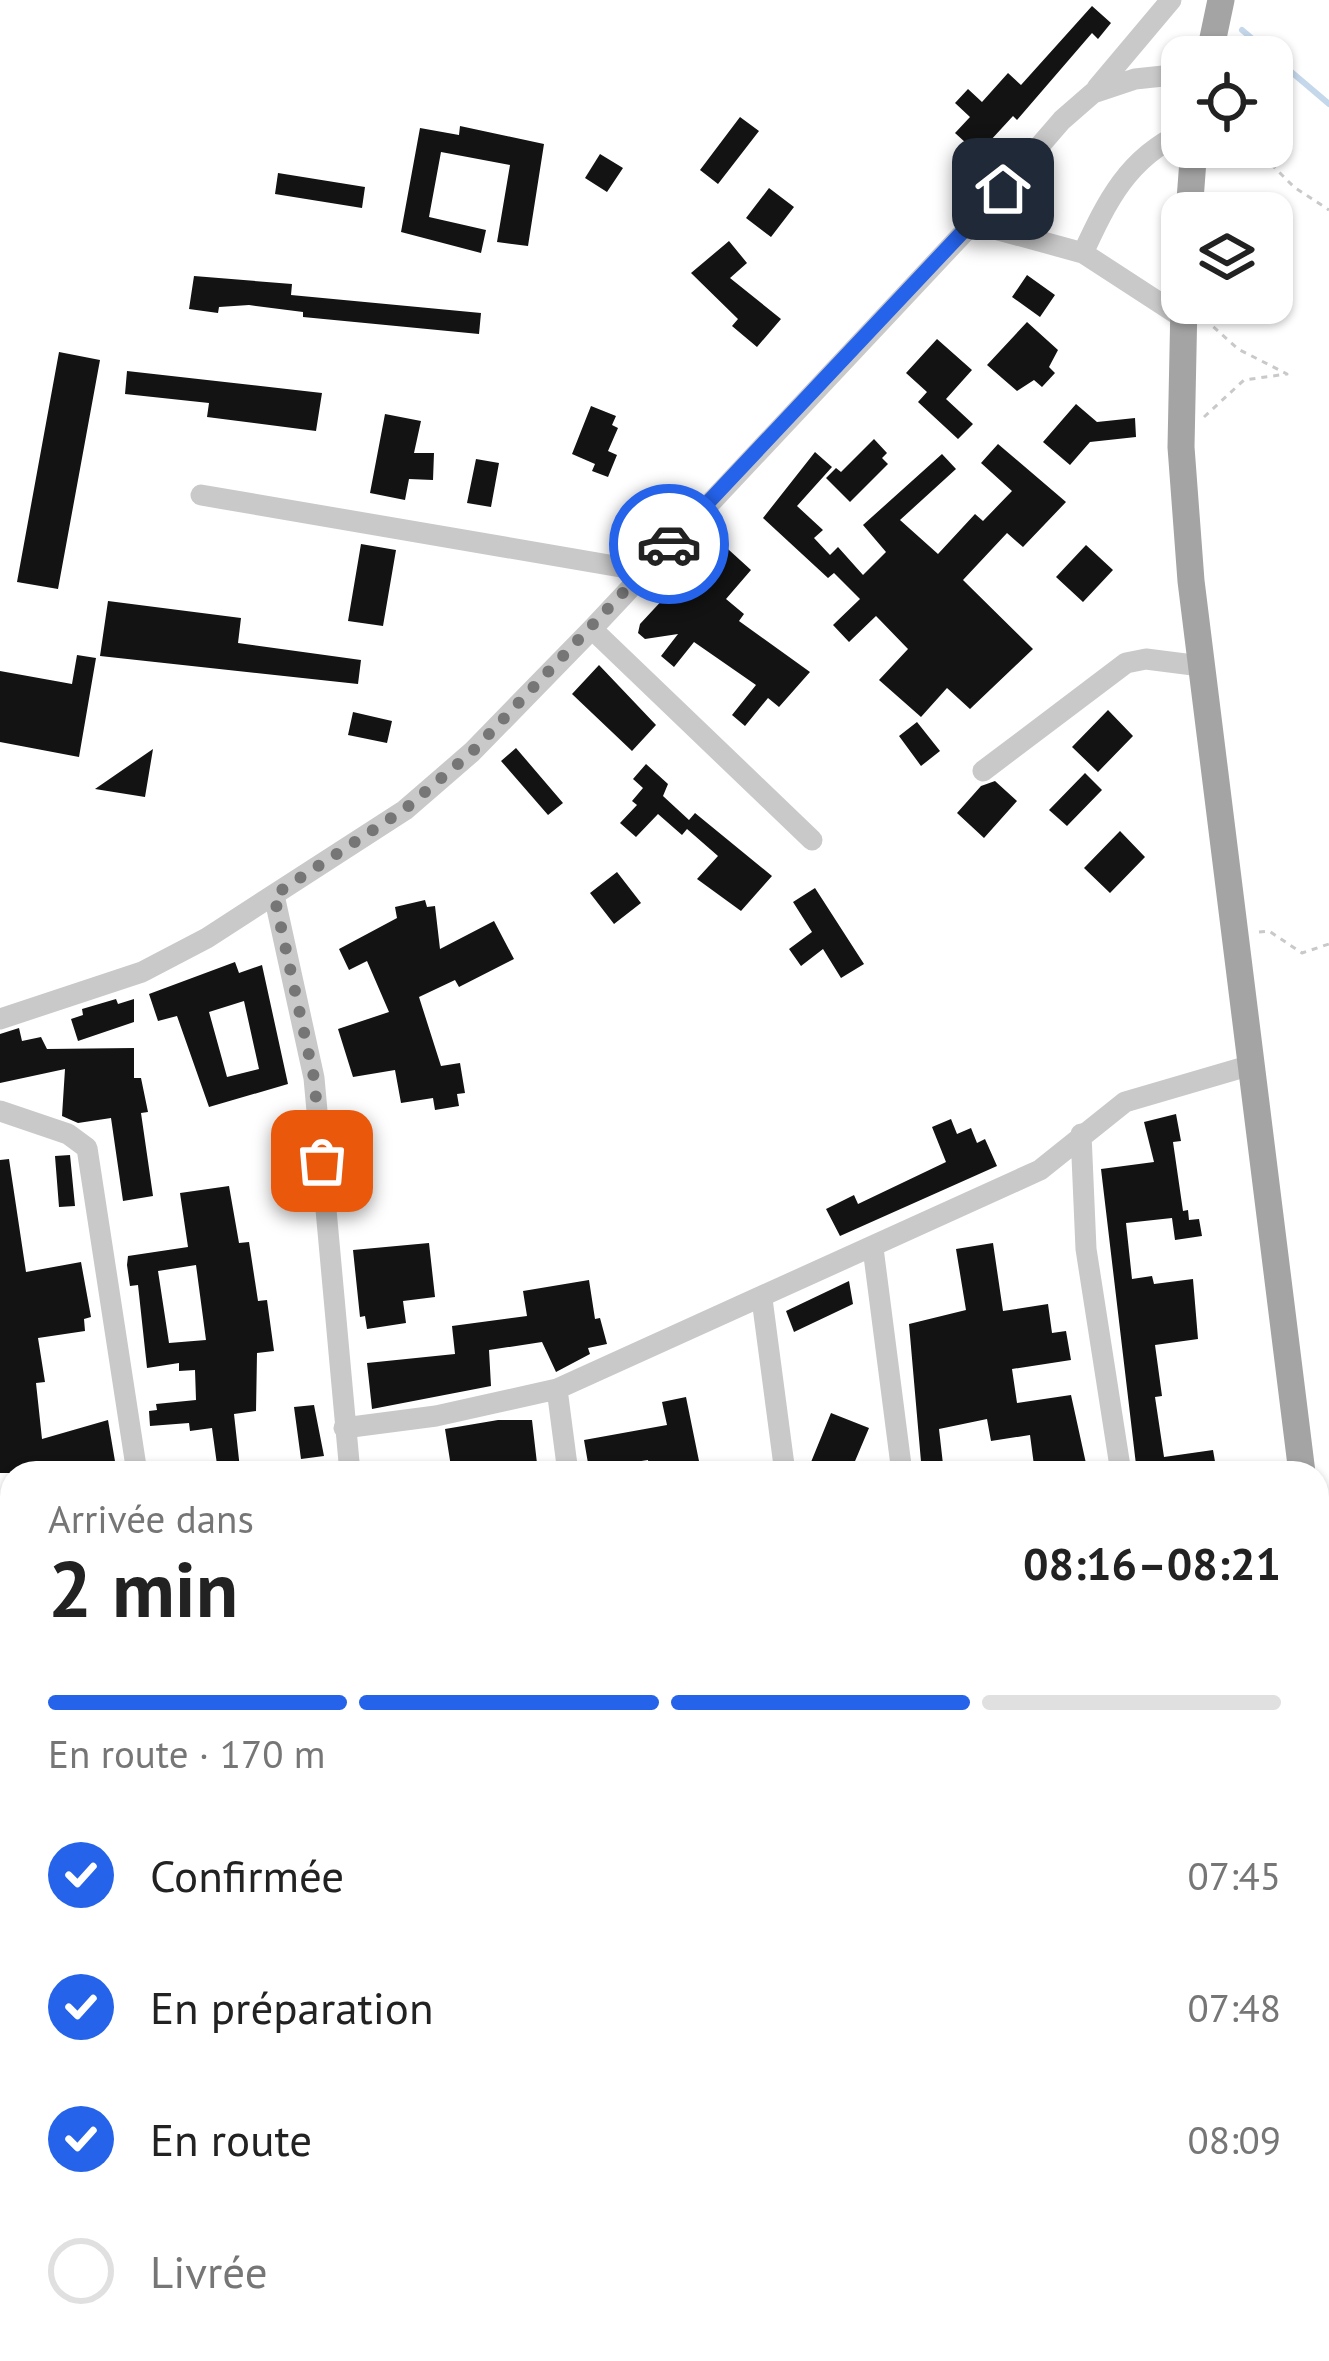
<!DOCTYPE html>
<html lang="fr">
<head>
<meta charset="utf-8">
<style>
  :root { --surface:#fff; --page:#f6f6f6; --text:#222; --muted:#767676; --line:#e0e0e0; --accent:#2563eb }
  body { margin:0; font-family:"PT Sans",sans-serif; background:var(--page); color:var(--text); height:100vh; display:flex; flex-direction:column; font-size:45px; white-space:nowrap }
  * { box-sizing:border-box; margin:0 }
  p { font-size:39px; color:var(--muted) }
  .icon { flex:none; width:66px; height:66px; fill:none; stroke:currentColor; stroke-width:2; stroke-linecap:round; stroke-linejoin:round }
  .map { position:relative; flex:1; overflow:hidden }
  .panel { position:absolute; left:0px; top:1461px; width:1329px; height:900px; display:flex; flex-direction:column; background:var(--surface); border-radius:36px 36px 0 0; box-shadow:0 3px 9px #0004 }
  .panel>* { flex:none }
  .fabs { position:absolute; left:1161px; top:36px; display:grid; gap:24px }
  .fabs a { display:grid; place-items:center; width:132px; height:132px; border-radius:24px; background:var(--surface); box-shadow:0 3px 9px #0004; font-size:60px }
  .pin { position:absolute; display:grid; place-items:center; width:102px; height:102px; color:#fff; margin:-51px; border-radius:24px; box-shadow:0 6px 18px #0006 }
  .courier { position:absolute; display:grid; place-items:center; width:120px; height:120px; margin:-60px; border:9px solid #2563eb; border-radius:50%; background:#fff; color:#222; box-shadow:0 3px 15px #0007 }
  .head em { font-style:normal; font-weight:800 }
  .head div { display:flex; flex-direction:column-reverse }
  .head { display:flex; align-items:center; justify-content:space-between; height:204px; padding:0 48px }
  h1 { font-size:78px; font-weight:800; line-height:90px }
  .bar { display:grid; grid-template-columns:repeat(4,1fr); gap:18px 12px; align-content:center; height:144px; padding:0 48px }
  .bar i { height:15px; border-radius:9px; background:var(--line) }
  .bar .active { background:var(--accent) }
  .bar p { grid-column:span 4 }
  ol { padding:0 48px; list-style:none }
  li { display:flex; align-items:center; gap:36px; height:132px }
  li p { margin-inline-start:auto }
  li .icon { padding:12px; border-radius:50%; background:var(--accent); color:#fff; stroke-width:4 }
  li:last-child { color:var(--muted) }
  li i { width:66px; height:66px; border:6px solid var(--line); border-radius:50% }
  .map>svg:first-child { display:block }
  .grass { fill:url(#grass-tufts) }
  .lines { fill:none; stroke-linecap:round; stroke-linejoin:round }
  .stream { stroke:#c5d8eb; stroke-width:6 }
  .building { fill:#131313; fill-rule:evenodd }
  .path { stroke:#c9c9c9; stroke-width:3; stroke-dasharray:6 6; stroke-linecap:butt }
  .minor { stroke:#c9c9c9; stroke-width:21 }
  .major { stroke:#a4a4a4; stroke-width:27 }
  .done { stroke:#767676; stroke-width:12; stroke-dasharray:0 21.6 }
  .route { stroke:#2563eb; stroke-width:15 }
</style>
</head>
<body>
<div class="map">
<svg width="1329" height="2361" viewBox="0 0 1329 2361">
  <defs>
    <pattern id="grass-tufts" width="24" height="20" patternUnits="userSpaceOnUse" patternTransform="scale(3)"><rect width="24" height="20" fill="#e1ebd9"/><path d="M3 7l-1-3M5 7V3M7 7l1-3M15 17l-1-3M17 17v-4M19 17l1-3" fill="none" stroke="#c1caba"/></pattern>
  </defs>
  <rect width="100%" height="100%" fill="#fff"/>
  <!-- grass -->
  <path class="grass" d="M0,1920L12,1937V2349H20L15,2361H0Z"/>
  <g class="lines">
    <!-- stream -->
    <path class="stream" d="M1242,30L1329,104"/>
  </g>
  <!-- building -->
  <path class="building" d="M1092,6L1111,23L1098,39L1092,33L1017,120L1013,116L978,154L955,133L970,117L955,103L968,89L982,102L1008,73L1021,85Z
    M740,117L759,131L718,184L700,170Z
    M460,126L544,144L528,246L497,242L510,165L441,152L429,217L486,230L481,253L401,232L420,128L459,135Z
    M600,154L623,168L607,192L585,178Z
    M278,173L365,187L362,208L275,194Z
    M769,188L794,207L771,237L746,218Z
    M729,241L747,263L730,278L781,319L757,347L732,326L738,319L691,273Z
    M1027,275L1055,295L1040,317L1012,297Z
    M194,276L292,284L291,295L481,313L479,334L303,317V312L249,305L219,307L218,313L189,309Z
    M1027,322L1058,350L1049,367L1055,373L1042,387L1034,380L1017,391L987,365Z
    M937,339L972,370L946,399L973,424L958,439L918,402L927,392L906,373Z
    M59,352L100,360L58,589L17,582Z
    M127,371L322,393L316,431L207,417L209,403L125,394Z
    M1076,404L1097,422L1135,418L1136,437L1090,442L1070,465L1043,442Z
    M591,406L616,416L612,425L618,428L608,451L617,455L608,477L592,471L595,464L572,454Z
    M385,414L421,421L414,453H434L433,480L409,479L405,500L370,493Z
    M874,439L887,453L882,458L888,464L850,502L826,478L836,468L841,472Z
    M998,444L1066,502L1023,547L1007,533L963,580L1033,649L970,709L947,688L921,717L879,680L908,649L876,616L849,642L833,625L860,599L834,573L828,578L763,518L815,452L832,467L797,506L823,530L814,538L830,555L838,547L863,575L886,552L863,525L942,454L956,469L900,520L938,554L975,514L983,521L1012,491L981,463Z
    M476,459L499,463L491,507L467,503Z
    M718,540L751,570L726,599L744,614L739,621L810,672L779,707L768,698L745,726L732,715L756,685L694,642L674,667L661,656L678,634L645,639L638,633L640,624Z
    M361,544L396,550L383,626L348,621Z
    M1086,545L1113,570L1083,602L1056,577Z
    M108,601L241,618L238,643L361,660L358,684L100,656Z
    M77,655L96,658L79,757L0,742V671L72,684Z
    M599,665L656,725L632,751L572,694Z
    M1108,710L1133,736L1098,772L1072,747Z
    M353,712L392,721L387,743L348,735Z
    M917,722L940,751L921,766L899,736Z
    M516,748L563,803L548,815L501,761Z
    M153,749L145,797L95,789Z
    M646,764L668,784L663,796L689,820L695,813L772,876L741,911L697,879L718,856L687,829L682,835L658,814L636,837L620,823L637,805L632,801L643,788L633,779Z
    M1085,773L1102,790L1067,826L1049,810Z
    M995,781L1017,801L984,838L957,813L981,786Z
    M1120,831L1145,857L1110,893L1084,868Z
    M617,872L641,903L614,924L590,893Z
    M815,888L864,964L841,978L823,949L801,966L789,949L812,932L793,902Z
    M425,900L427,907L435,906L440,949L494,921L514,959L459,987L455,980L419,997L441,1066L460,1063L465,1093L457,1094L459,1106L435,1110L433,1098L401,1103L395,1070L353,1077L338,1029L389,1012L367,961L349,970L339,949L397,918L395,907Z
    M235,962L239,973L262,965L288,1084L209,1107L177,1016L158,1021L149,994ZM244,1001L259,1069L227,1077L209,1012Z
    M116,999L118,1004L134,999V1022L78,1041L71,1019L83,1015L82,1009Z
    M19,1028L22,1041L41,1037L47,1049L134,1048V1078H141L148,1112L141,1113L153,1196L123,1201L111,1118L78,1123L62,1116L65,1069L0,1083V1034Z
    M1176,1114L1181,1141L1173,1142L1183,1211L1188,1210L1189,1220L1199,1219L1202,1236L1175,1240L1172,1218L1126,1223L1132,1279L1152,1276L1154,1284L1193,1279L1198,1339L1155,1345L1162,1396L1155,1397L1164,1457L1213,1450L1217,1473H1137L1101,1169L1154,1162L1144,1122Z
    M951,1119L957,1134L971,1128L977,1143L985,1139L997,1166L840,1236L826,1209L854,1195L858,1204L946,1162L932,1127Z
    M70,1155L75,1206L59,1207L55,1156Z
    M9,1159L26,1272L81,1262L91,1317L84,1319L85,1331L38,1338L45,1382L36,1383L42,1439L108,1420L117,1473H87L86,1465L48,1473H0V1160Z
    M229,1186L239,1243L249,1242L258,1301L267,1300L274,1351L257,1353L256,1411L234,1414L240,1469L218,1472L212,1428L190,1431L189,1423L150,1426L149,1411L157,1410L156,1404L196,1400L195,1370L179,1371V1363L147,1368L138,1285L130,1286L127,1265L128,1256L188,1247L180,1193ZM196,1265L206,1340L169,1343L158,1271Z
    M429,1243L435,1297L403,1301L406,1323L367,1329L365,1316L360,1317L353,1250Z
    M993,1243L1003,1311L1048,1304L1052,1333L1066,1331L1071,1360L1012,1369L1017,1403L1071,1395L1087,1468L1035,1473L1030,1435L991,1441L987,1419L939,1429L944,1473H922L909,1324L966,1310L956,1249Z
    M589,1280L595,1319L600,1318L607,1344L588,1348L590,1354L556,1372L542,1342L489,1350L491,1386L372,1409L367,1363L455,1354L452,1326L527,1316L523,1291Z
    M849,1281L853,1304L794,1332L786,1311Z
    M686,1397L700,1466L650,1473L648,1460L589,1469L584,1440L667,1425L662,1402Z
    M314,1405L324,1456L301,1459L294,1407Z
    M831,1413L869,1428L850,1473L809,1467Z
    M498,1420H532L538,1472L452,1473L445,1429Z"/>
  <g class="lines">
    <!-- path -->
    <path class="path" d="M1254,147L1294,187L1329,210
      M1204,417L1244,380L1287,374L1238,349L1208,322
      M1259,932L1269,931L1302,953L1329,944
      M0,2051L12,2050"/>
    <!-- minor -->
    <path class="minor" d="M1097,88L1171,0
      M973,223L1083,253L1183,318
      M1083,253C1107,201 1128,158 1182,133
      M201,495L644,571
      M592,629L812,840
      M983,771L1126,663L1146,659L1201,666
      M274,895L314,1078L350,1473
      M0,1019L142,972L207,938L405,810L472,752L592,629L973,223L1062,120L1093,93L1135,79L1182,74
      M0,1111L68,1134L87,1148L137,1473
      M1081,1134L1086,1249L1121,1473
      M873,1248L902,1473
      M762,1299L785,1473
      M557,1389L568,1473
      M344,1428L436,1416L557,1389L1040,1170L1125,1102L1248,1066
      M0,1648L12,1646
      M1317,1690L1329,1688
      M0,1717L12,1734
      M576,2349L583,2361
      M799,2349L800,2361
      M1024,2349L1026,2361
      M1236,2349L1238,2361"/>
    <!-- major -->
    <path class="major" d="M1209,57L1221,0
      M1189,213L1194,147
      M1184,303L1181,447L1191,581L1302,1473
      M1317,1575L1329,1660"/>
  </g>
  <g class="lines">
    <!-- done -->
    <path class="done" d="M322,1161L314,1078L274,895L405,809L472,752L669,544"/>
    <!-- route -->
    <path class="route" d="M669,544L1003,189"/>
  </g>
</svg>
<div class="fabs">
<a><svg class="icon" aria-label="locate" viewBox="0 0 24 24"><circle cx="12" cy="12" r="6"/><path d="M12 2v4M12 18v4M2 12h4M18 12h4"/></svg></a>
<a><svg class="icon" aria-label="layers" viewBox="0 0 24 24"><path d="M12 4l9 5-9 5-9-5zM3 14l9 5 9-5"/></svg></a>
</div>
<div class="pin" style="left:322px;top:1161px;background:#ea580c"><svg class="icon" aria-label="bag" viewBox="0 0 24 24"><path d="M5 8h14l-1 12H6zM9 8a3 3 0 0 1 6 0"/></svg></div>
<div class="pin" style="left:1003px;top:189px;background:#1f2937"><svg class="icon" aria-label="home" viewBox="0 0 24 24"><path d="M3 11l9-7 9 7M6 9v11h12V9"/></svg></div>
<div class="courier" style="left:669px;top:544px"><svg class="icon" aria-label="car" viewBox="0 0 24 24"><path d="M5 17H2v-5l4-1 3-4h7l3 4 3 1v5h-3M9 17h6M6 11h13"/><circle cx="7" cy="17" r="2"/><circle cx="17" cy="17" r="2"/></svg></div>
<section class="panel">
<div class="head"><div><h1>2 min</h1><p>Arrivée dans</p></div><em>08:16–08:21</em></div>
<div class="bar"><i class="active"></i><i class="active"></i><i class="active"></i><i></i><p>En route · 170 m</p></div>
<ol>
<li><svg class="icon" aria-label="check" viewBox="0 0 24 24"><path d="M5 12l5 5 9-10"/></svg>Confirmée<p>07:45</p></li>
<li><svg class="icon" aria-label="check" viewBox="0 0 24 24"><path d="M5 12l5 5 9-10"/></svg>En préparation<p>07:48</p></li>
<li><svg class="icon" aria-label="check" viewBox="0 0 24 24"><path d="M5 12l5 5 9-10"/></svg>En route<p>08:09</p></li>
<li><i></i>Livrée</li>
</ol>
</section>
</div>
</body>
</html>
